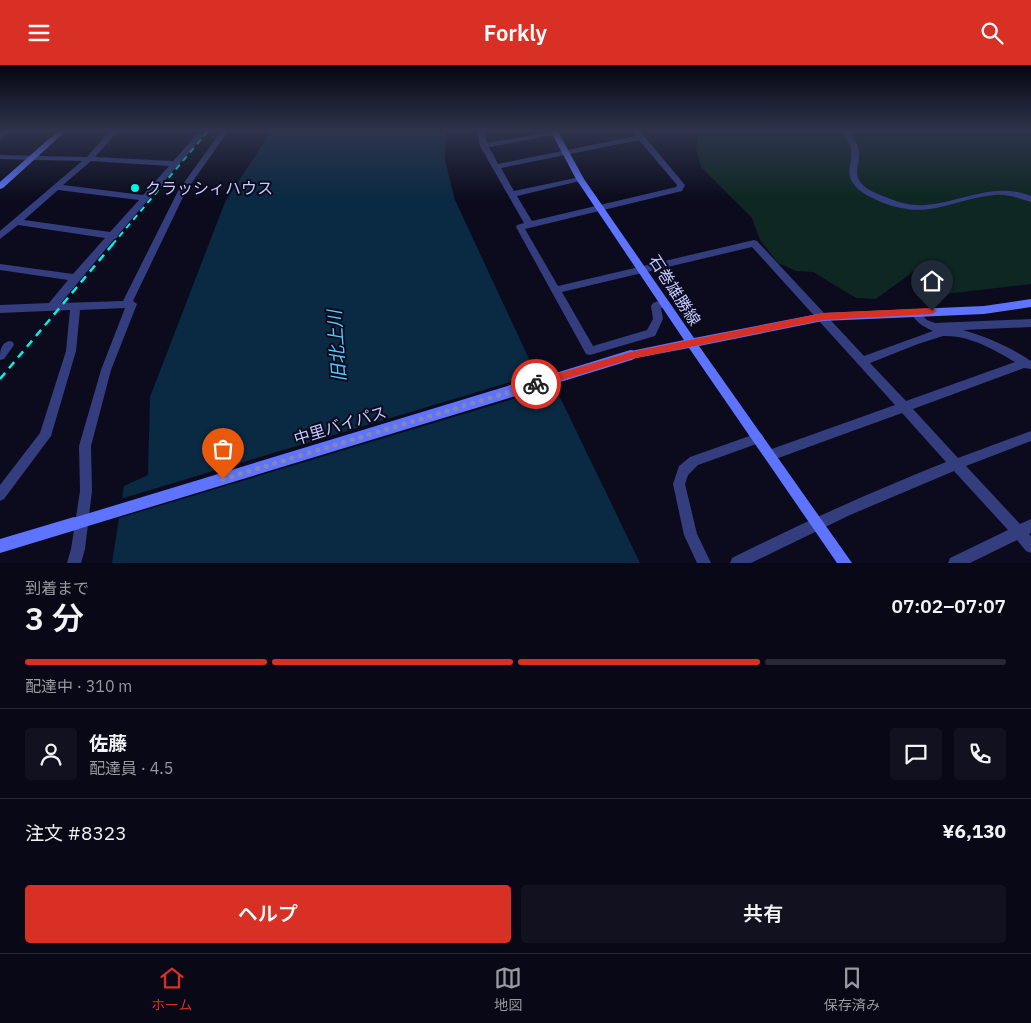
<!DOCTYPE html>
<html lang="ja">
<head>
<meta charset="utf-8">
<style>
  :root { --surface:#080816; --page:#11111f; --text:#f1f3f6; --muted:#989aa1; --line:#292935; --accent:#d93025 }
  body { margin:0; font-family:"IBM Plex Sans","Noto Sans JP",sans-serif; background:var(--page); color:var(--text); height:100vh; display:flex; flex-direction:column; font-size:19px; white-space:nowrap }
  * { box-sizing:border-box; margin:0 }
  p { font-size:16px; color:var(--muted) }
  .icon { flex:none; width:28px; height:28px; fill:none; stroke:currentColor; stroke-width:2; stroke-linecap:round; stroke-linejoin:round }
  .map { position:relative; height:498px; overflow:hidden }
  .panel { display:flex; flex-direction:column; background:var(--surface); flex:1 }
  .panel>* { flex:none }
  .pin { position:absolute; display:grid; place-items:center; width:42px; height:42px; color:#fff; margin:-51px -21px; border-radius:50% 50% 50% 0; rotate:-45deg; box-shadow:0 0 5px #0007 }
  .pin .icon { rotate:45deg }
  .courier { position:absolute; display:grid; place-items:center; width:50px; height:50px; margin:-25px; border:4px solid #d93025; border-radius:50%; background:#fff; color:#222; box-shadow:0 1px 6px #0007 }
  .overview em { font-style:normal; font-weight:600 }
  .overview div { display:flex; flex-direction:column-reverse }
  .overview { display:flex; align-items:center; justify-content:space-between; height:85px; padding:0 25px }
  h1 { font-size:32px; font-weight:600; line-height:38px }
  .bar { display:grid; grid-template-columns:repeat(4,1fr); gap:8px 5px; align-content:center; height:60px; padding:0 25px }
  .bar i { height:6px; border-radius:4px; background:var(--line) }
  .bar .current { background:var(--accent) }
  .bar p { grid-column:span 4 }
  .line { display:flex; align-items:center; gap:12px; padding:0 25px; border-top:1px solid var(--line) }
  .line div { flex:1 }
  .round { display:grid; place-items:center; flex:none; width:52px; height:52px; border-radius:5px; background:var(--page) }
  .cta { display:flex; gap:10px; margin-top:auto; padding:10px 25px }
  .cta a { flex:1; height:58px; border-radius:5px; background:var(--accent); color:#fff; font-size:20px; font-weight:600; line-height:58px; text-align:center }
  .cta a+a { background:var(--page); color:var(--text) }
  header { display:flex; justify-content:space-between; align-items:center; height:65px; padding:0 25px; background:var(--accent); color:#fff; font-size:22px; font-weight:600 }
  .tabs { display:flex; justify-content:space-around; align-items:center; height:70px; border-top:1px solid var(--line); background:var(--surface); font-size:14px; color:var(--muted) }
  .tabs a { display:grid; justify-items:center; gap:2px }
  .tabs .current { color:var(--accent) }
  .map>svg:first-child { display:block }
  .green { fill:#0e2722 }
  .water { fill:#0a2942 }
  .pier { fill:#0b0b1d }
  .lines { fill:none; stroke-linecap:round; stroke-linejoin:round }
  .street { fill:#343d7e; fill-rule:evenodd }
  .secondary { fill:#5e73ff; fill-rule:evenodd }
  .rail-far1 { stroke:#00f2e5; stroke-width:2; stroke-dasharray:6 5; stroke-linecap:butt }
  .rail { stroke:#00f2e5; stroke-width:2.5; stroke-dasharray:8 6; stroke-linecap:butt }
  .secondary-bridge-far1 { stroke:#5e73ff; stroke-width:10 }
  .secondary-bridge { stroke:#5e73ff; stroke-width:12 }
  .route { fill:#d93025 }
  .done { stroke:#8586b0; stroke-width:5; stroke-dasharray:0 9 }
  .poi-dot { fill:#00f2e5; stroke:#0b0b1d; stroke-width:2 }
  .labels { text-anchor:middle; stroke-width:4; stroke-linejoin:round; paint-order:stroke }
  .poi-label { font-size:16px; fill:#c7c9ff; stroke:#0b0b1d; text-anchor:start }
  .street-label { font-size:16px; fill:#c7c9ff; stroke:#0b0b1d }
  .water-label { font-size:18px; font-style:italic; fill:#55cbff; stroke:#0b0b1d }
</style>
</head>
<body>
<header><svg class="icon" aria-label="menu" viewBox="0 0 24 24"><path d="M4 6h16M4 12h16M4 18h16"/></svg>Forkly<svg class="icon" aria-label="search" viewBox="0 0 24 24"><circle cx="10" cy="10" r="6"/><path d="M15 15l6 6"/></svg></header>
<div class="map">
<svg width="1031" height="498" viewBox="0 0 1031 498">
  <rect width="100%" height="100%" fill="#0b0b1d"/>
  <!-- green -->
  <path class="green" d="M698,65H1031V219L928,231L914,206L876,234L856,233L813,207L796,206L778,198L760,175L752,153L701,102L696,85Z"/>
  <!-- water -->
  <path class="water" d="M272,65H446L445,96L455,135L530,296L556,324L640,498H112L124,421L148,410L150,332L225,137Z"/>
  <!-- pier -->
  <path class="pier" d="M544,307L556,321L116,454L120,434Z"/>
  <g class="lines">
    <!-- street -->
    <path class="street" d="M5,65H13L0,74V68Z
      M111,65H119L95,92L173,96L201,65H209L180,98V101H177L118,170L117,173L114,174L61,238L123,236L178,126L222,65H229L186,126L133,236L137,239L111,305L91,381L92,426L85,484L81,498H67L71,484L80,426L79,381L101,305L125,243L80,245L76,286L51,371L4,434L0,436V420L40,368L66,286L70,245L0,248V240L49,238L68,215L0,205V199L73,209L105,173L18,160L0,174V166L82,96L0,94V90L87,92ZM91,96L169,101L143,130L63,120ZM58,125L139,135L110,167L24,155Z
      M477,65H484L487,78L555,66L559,68L555,70L489,82L498,99L636,71L631,65H639L685,120L682,126L525,164L558,221L754,175L757,176L864,291L933,266C922,261 916,257 910,247L911,244C921,242 921,250 927,255C930,256 932,257 935,258L1031,254V262L963,265C987,272 1010,282 1031,296V304L1024,303L913,344L958,393L1031,366V376L966,401L1020,459L1031,454V468L1029,469L1031,471V488L1026,486L1017,475L970,498H948L950,493L1008,465L954,406L850,450L751,498H730L732,493C802,458 873,426 946,397L902,348L770,396L766,394L764,390L766,386L895,340L752,182L562,227L593,281L647,265L653,254L651,241L653,238L665,234L670,238L668,241L661,243L663,254L655,271L590,290L586,289L516,162L517,160L524,158L480,81ZM639,75L677,120L676,122L532,156L517,131L580,116L584,114L580,112L514,126L501,103ZM943,271C969,270 993,284 1015,297L906,336L870,298L918,279Z
      M841,65H848C853,72 859,79 859,88C860,99 853,108 861,118C868,126 878,129 888,133C900,138 912,141 925,140C963,137 992,116 1031,131V137C1018,133 1008,129 994,130C948,135 930,156 881,137C871,132 859,128 853,118C845,107 853,97 851,85C850,77 844,71 841,65Z
      M9,276L13,277L14,280L4,294L0,295C0,287 0,279 9,276Z
      M758,368L762,369L764,373L762,377L698,400L688,410L685,419L697,469L711,498H697L684,470L673,419L679,401L690,392Z"/>
    <!-- secondary -->
    <path class="secondary" d="M59,65H67L3,123L0,124V117Z
      M550,65H557L584,114L694,273L823,248L984,241L1031,234V242L984,249L823,256L699,281L852,498H837L689,283L631,294L627,293L626,290L627,287L631,286L684,275L576,114Z
      M74,452L79,454L81,459L79,464L0,488V474Z"/>
    <!-- rail-far1 -->
    <path class="rail-far1" d="M112,180L209,65"/>
    <!-- rail -->
    <path class="rail" d="M0,314L113,179"/>
    <!-- secondary-bridge-far1 -->
    <path class="secondary-bridge-far1" d="M524,323L631,290"/>
    <!-- secondary-bridge -->
    <path class="secondary-bridge" d="M74,459L528,321"/>
  </g>
  <!-- sky -->
  <linearGradient id="sky" x2="0" y2="1"><stop stop-color="#060610"/><stop offset="0.49" stop-color="#2e344c"/><stop offset="1" stop-color="#2e344c" stop-opacity="0"/></linearGradient>
  <rect width="1031" height="134" fill="url(#sky)"/>
  <!-- route -->
  <path class="route" d="M932,243L937,246L932,249L823,255L631,294L536,323L532,319L536,315L631,287L823,248Z"/>
  <g class="lines">
    <!-- done -->
    <path class="done" d="M223,414L536,319"/>
  </g>
  <!-- markers -->
  <circle class="poi-dot" cx="135" cy="123" r="5"/>
  <g class="labels">
    <!-- poi labels -->
    <g class="poi-label">
      <text x="145" y="129">クラッシィハウス</text>
    </g>
    <!-- street labels -->
    <g class="street-label">
      <text transform="translate(675 225) rotate(57)" y="6">石巻雄勝線</text>
      <text transform="translate(340 360) rotate(-17)" y="6">中里バイパス</text>
    </g>
    <!-- water labels -->
    <g class="water-label">
      <text transform="translate(337 281) rotate(-94)" y="6">旧北上川</text>
    </g>
  </g>
</svg>
<div class="pin" style="left:223px;top:414px;background:#ea580c"><svg class="icon" aria-label="bag" viewBox="0 0 24 24"><path d="M5 8h14l-1 12H6zM9 8a3 3 0 0 1 6 0"/></svg></div>
<div class="pin" style="left:932px;top:246px;background:#1f2937"><svg class="icon" aria-label="home" viewBox="0 0 24 24"><path d="M3 11l9-7 9 7M6 9v11h12V9"/></svg></div>
<div class="courier" style="left:536px;top:319px"><svg class="icon" aria-label="bike" viewBox="0 0 24 24"><circle cx="6" cy="16" r="4"/><circle cx="18" cy="16" r="4"/><path d="M6 16l4-8h5l3 8M10 8l3 8H6M13 5h3"/></svg></div>
</div>
<section class="panel">
<div class="overview"><div><h1>3 分</h1><p>到着まで</p></div><em>07:02–07:07</em></div>
<div class="bar"><i class="current"></i><i class="current"></i><i class="current"></i><i></i><p>配達中 · 310 m</p></div>
<div class="line" style="height:90px"><a class="round"><svg class="icon" aria-label="person" viewBox="0 0 24 24"><circle cx="12" cy="8" r="4"/><path d="M4 21q1-7 8-7t8 7"/></svg></a><div><b>佐藤</b><p>配達員 · 4.5</p></div><a class="round"><svg class="icon" aria-label="chat" viewBox="0 0 24 24"><path d="M4 5h16v11H9l-5 4z"/></svg></a><a class="round"><svg class="icon" aria-label="phone" viewBox="0 0 24 24"><path d="M5 4h4l2 5-3 2q2 4 5 5l2-3 5 2v4C11 20 4 13 5 4z"/></svg></a></div>
<div class="line" style="height:65px"><div>注文 #8323</div><b>¥6,130</b></div>
<div class="cta"><a>ヘルプ</a><a>共有</a></div>
</section>
<nav class="tabs">
<a class="current"><svg class="icon" aria-label="home" viewBox="0 0 24 24"><path d="M3 11l9-7 9 7M6 9v11h12V9"/></svg>ホーム</a>
<a><svg class="icon" aria-label="map" viewBox="0 0 24 24"><path d="M3 6l6-2 6 2 6-2v14l-6 2-6-2-6 2zM9 4v14M15 6v14"/></svg>地図</a>
<a><svg class="icon" aria-label="saved" viewBox="0 0 24 24"><path d="M7 4h10v16l-5-4-5 4z"/></svg>保存済み</a>
</nav>
</body>
</html>
